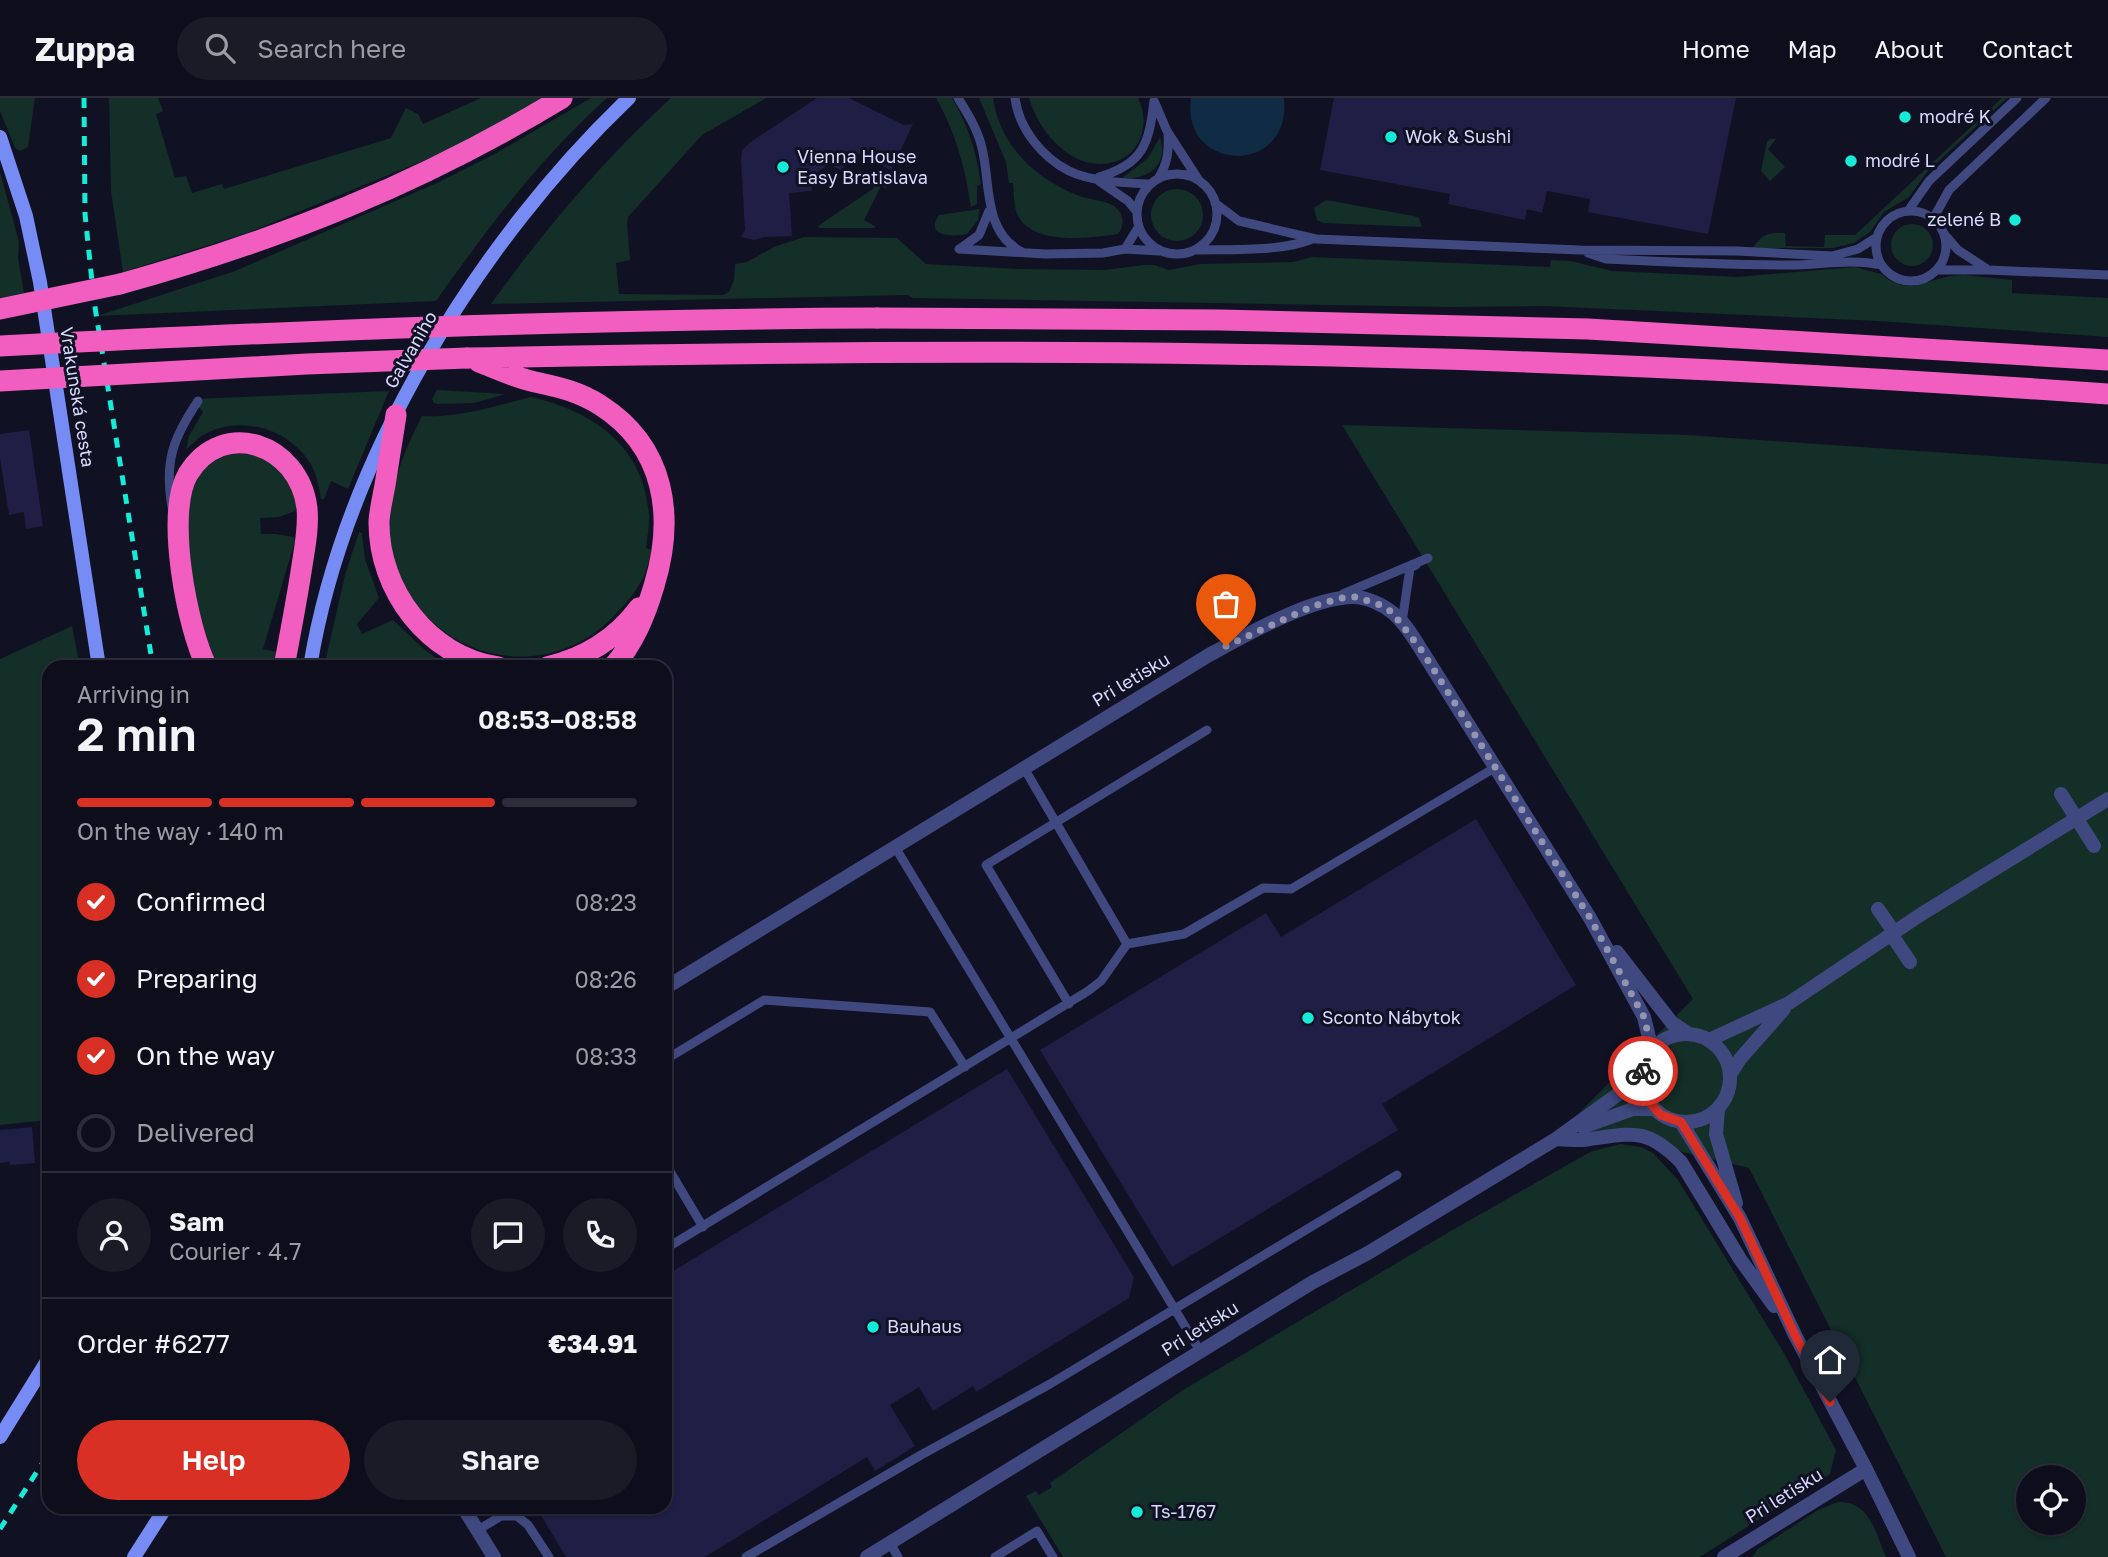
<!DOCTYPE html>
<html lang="en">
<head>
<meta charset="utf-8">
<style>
  :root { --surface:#0d0d1b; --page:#1b1b28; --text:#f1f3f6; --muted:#9a9ca3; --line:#2d2d3a; --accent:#d93025 }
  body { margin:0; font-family:"Golos Text",sans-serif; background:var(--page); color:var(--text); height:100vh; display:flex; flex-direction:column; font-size:26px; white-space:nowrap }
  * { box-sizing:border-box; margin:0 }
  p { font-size:23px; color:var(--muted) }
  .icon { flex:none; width:38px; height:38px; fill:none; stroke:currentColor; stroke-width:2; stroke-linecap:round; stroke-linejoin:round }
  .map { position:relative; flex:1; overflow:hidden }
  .details { position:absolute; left:42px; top:562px; width:630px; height:854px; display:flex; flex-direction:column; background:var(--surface); border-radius:21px; box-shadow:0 2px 5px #0004,0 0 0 2px var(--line) }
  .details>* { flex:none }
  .tools { position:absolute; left:2016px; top:1367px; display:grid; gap:14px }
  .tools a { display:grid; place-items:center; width:70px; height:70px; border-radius:50%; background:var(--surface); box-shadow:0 2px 5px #0004,0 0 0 2px var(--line); font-size:35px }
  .pin { position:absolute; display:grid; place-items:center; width:60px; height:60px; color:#fff; margin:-72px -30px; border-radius:50% 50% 50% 0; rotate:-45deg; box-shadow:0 0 7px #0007 }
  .pin .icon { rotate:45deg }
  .courier { position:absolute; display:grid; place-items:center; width:70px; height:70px; margin:-35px; border:5px solid #d93025; border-radius:50%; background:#fff; color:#222; box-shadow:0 2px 9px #0007 }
  .summary em { font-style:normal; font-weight:600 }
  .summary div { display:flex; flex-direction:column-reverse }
  .summary { display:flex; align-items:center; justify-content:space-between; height:119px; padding:0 35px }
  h1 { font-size:46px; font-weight:600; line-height:52px }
  .bar { display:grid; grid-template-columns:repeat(4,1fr); gap:10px 7px; align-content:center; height:84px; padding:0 35px }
  .bar i { height:9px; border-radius:5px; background:var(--line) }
  .bar .current { background:var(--accent) }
  .bar p { grid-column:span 4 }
  .line { display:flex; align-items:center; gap:18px; padding:0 35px; border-top:2px solid var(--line) }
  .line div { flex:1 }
  .round { display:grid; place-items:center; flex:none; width:74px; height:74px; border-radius:37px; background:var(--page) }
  ol { padding:0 35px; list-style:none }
  li { display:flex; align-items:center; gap:21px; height:77px }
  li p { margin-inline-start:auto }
  li .icon { padding:7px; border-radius:50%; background:var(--accent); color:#fff; stroke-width:4 }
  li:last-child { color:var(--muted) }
  li i { width:38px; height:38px; border:4px solid var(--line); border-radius:50% }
  .button { display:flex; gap:14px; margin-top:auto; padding:14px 35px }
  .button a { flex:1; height:80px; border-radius:42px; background:var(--accent); color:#fff; font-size:28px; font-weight:600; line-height:80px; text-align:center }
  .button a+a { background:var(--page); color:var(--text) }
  header { display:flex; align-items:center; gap:42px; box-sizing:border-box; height:98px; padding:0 35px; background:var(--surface); border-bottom:2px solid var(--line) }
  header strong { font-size:33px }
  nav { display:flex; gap:38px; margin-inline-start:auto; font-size:24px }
  .search { width:490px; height:63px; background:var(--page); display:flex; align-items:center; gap:18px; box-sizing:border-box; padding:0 24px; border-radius:38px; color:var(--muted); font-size:26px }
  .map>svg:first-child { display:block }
  .green { fill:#142e28; fill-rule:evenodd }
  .water { fill:#102c44 }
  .building { fill:#1f1e44 }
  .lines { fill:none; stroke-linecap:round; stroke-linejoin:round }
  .lane { stroke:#40497f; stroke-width:9 }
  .street { stroke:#40497f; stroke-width:14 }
  .secondary { stroke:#768bf4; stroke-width:14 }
  .highway { stroke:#f25dc0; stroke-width:21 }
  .rail { stroke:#14ebd9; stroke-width:5; stroke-dasharray:10 9; stroke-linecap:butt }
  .highway-bridge { stroke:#f25dc0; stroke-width:21 }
  .done { stroke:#9294b0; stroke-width:7; stroke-dasharray:0 12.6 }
  .route { stroke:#d93025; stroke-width:9 }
  .poi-dot { fill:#14ebd9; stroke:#111124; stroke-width:2.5 }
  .labels { text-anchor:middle; stroke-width:6; stroke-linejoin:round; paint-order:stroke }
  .poi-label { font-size:18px; fill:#d7dafc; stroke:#111124; text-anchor:start }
  .street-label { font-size:18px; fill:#d7dafc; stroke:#111124 }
</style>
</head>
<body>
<header>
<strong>Zuppa</strong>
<div class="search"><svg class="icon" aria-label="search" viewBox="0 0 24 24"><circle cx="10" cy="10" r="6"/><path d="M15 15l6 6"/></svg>Search here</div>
<nav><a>Home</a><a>Map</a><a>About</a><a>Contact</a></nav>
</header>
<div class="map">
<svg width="2108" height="1459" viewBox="0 0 2108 1459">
  <rect width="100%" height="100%" fill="#111124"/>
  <!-- green -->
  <path class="green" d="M0,0H35L28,49L20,53L15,50L0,13Z
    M109,0H158L163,13L156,16L175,80L186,78L192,95L222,86L224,91L391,40L406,10L418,16L423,26L481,0H544L471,43L247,135L123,174L111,93Z
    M591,0H607C540,60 488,130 436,203L97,218L235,173L437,85L493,57Z
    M671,0H766L702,37L628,119L627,126L630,162L616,165L619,196L723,197L729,194L734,182L735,166L747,164L774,149L804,139L897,140L926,166L1020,171L1104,172L1144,167H1154L1169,172L1200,166L1293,164L1312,159L1550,169L1551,162L1571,163L1612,173L1737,179L1855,169L1881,176L1889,182L1902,187L1914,188L1949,178L1965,177L2012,182V195L2108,200V239L1878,223L1544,208L1452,209L913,200L908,197L491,206C545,131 603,62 671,0Z
    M936,0H952C969,30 976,52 981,86L977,88V106L971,109C965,70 956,35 936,0Z
    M979,0H993C1000,47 1034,80 1077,97C1089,102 1104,102 1114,108C1124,115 1125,127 1118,136C1089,140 1035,148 1018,118C1013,108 1014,95 1013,85H1009L1006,64Z
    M1029,0H1138C1153,29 1137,66 1101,66C1067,67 1037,30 1029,0Z
    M2002,0H2007L1927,74L1909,99L1884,114L1870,134L1854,145L1833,150H1753C1762,136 1769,134 1785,135L1786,148L1824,149L1825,137H1855Z
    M1160,39C1169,67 1148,83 1122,80L1148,60Z
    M1770,41H1776L1768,51L1785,69L1770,83L1761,73L1767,44Z
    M0,74L19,144L18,160L24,195L0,200Z
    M870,82H876L887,88L886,90L881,88L864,122L875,128V130H819L818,128L874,90Z
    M1151 117a26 26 0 1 1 52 0a26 26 0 1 1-52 0Z
    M1326,102L1414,118L1419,120L1422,129L1323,125L1317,122L1314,110Z
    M980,111L978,122L967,136C953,139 924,139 939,117Z
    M1891 147a21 21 0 1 1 42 0a21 21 0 1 1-42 0Z
    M437,292L506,296L474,305L438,306L434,305L432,301Z
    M389,293L348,391L331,383L324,401H321C319,389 317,376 310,365C288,330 239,316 203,337C197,341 191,347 186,352L189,338L203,314L192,301Z
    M531,299C593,313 644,348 649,417C650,428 647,439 646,450L652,452C649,460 648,470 644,478C637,493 624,508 612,520C552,580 457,568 410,498C400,482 389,464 388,445C385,399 402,357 422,318C459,320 495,308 531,299Z
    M1342,327L1687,337L2108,366V1459H1946L1749,1070L1637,1043L1557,1037L1693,901ZM2028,1379H2074V1424H2028Z
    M236,354L267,360L289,384L297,409L295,413L279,419L260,420L261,436H276L293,439L295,443L263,551L277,554L274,569H218C199,527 178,435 193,390C200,370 217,359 236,354Z
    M359,434L362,435L365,461L379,500L357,526L362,536L393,522L426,553L449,569H324L345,477Z
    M72,528L80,569H49V1022L0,1027V561Z
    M1620,1046L1641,1049L1653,1055L1678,1082L1785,1257L1836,1352L1830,1376L1700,1459H1063L1026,1398L1036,1393L1039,1397L1052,1389L1050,1385L1183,1292L1449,1134L1590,1054Z
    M1838,1404C1870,1403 1875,1434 1886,1459H1752L1758,1451L1818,1412Z"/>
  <!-- water -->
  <path class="water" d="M1191,0H1284C1292,79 1180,75 1191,0Z"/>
  <!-- building -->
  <path class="building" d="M817,0H849L904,27L913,26L891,72L852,53L842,73L829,66L811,79L812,93L789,95L792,138L764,139L754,142L741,139L745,132L741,62L742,53L749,45Z
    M1334,0H1736L1708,136L1588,114L1590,101L1547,93L1542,115L1527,111L1525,122L1448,106L1450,96L1320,72Z
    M29,332L43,428L26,431L24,414L9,417L0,360V336Z
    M1476,721L1576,887L1382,1006L1398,1032L1172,1169L1040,952L1266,815L1281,839Z
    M1007,971L1134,1179L1129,1200L976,1294L973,1288L933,1313L919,1289L890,1307L915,1348L875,1373L867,1359L705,1459H566L536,1409H665V1178Z
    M32,1029L35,1065L10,1067V1064L0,1065V1032Z"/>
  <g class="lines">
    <!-- lane -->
    <path class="lane" d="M958,0C968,16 978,32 982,50C991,87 983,134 1022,154
      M1015,0C1019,31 1042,59 1069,73C1092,84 1125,85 1150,86
      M1155,5L1167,33L1198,81
      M1137 116a40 40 0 1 1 80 0a40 40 0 1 1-80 0Z
      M1099,79C1144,66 1149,45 1154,3
      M1158,81C1168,65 1169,53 1168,34
      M1099,83L1128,103L1137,114
      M1215,105L1239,123L1316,141L1580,152L1737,153L1832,158L1858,151L1877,139
      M1876 148a35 35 0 1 1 70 0a35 35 0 1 1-70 0Z
      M1908,113L1929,83L2017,0
      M1933,121L1949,92L2046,0
      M1944,136L1958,152L1987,171
      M961,150L979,137L989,113
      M959,151L1045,156L1103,155L1125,151L1159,153
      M1125,151L1139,128
      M1196,152C1229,151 1282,154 1312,141
      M1588,155L1606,161C1667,164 1728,167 1790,167C1820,167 1852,160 1881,167
      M1937,172H1988L2108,177
      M172,409C164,364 173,340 198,303
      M1343,496L1428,460
      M1402,524L1410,470L1416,467
      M1024,670L1127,846
      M895,749L1200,1253
      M1069,906L986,767L1207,632
      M665,962L764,902L930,914L965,969
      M665,1065L703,1129
      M665,1151L1088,893L1101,883L1127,846L1184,836L1263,790L1291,791L1496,669
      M478,1432L501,1418H517L528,1427L549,1459
      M890,1445L898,1459
      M746,1459L921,1357L1050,1286L1397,1077
      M995,1459L1037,1433L1053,1459"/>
    <!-- street -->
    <path class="street" d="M2061,696L2094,748
      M1878,811L1894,834
      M1891,836L1910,864
      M1617,854L1672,925L1689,936
      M665,890L1209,557C1246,537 1312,499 1353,499C1366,499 1382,506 1393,515C1405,525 1414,540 1422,553L1590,820L1644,919L1652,952
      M1642 980a44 44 0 1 1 88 0a44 44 0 1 1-88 0Z
      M1709,942L1789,905L1920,817L2108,701
      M1731,975L1740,961L1784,911
      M1718,1012L1716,1036L1736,1105
      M1681,1024L1740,1120L1795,1237L1866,1371L1909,1459
      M1583,1029L1633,1011H1654
      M1557,1041C1567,1042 1579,1043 1590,1041C1635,1035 1647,1030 1681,1064L1740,1161L1774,1208
      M463,1409L494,1459
      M867,1459L1313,1184L1368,1155L1556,1041L1628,989L1643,970
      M1724,1459L1866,1371"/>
    <!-- secondary -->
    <path class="secondary" d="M0,39L26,118L40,184L99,569
      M310,569C344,361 478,144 629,0
      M0,1339L49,1260
      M134,1459L166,1409"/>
    <!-- highway -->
    <path class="highway" d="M120,186C279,142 420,86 562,0
      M877,220L1221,222L1588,231L2108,262
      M467,260C718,255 968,252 1218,256C1515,260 1812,275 2108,296
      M479,264C497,271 516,280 535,284C559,289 580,294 600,307C666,349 675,419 654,488C645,518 634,545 613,569
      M396,317C393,338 389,360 386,381C384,395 380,409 379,423C378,492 429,559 498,569
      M207,569C187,530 165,415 188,376C223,319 299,346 307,410C309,432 304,453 301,474C296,506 290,537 284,569
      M547,569C585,560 616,541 639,510"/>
    <!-- rail -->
    <path class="rail" d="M84,0L85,116L94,203L153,569
      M0,1431L49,1355"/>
    <!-- highway-bridge -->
    <path class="highway-bridge" d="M0,211L120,186
      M0,248C292,233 584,221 877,220
      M0,283L307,266L467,260"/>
  </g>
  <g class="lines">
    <!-- done -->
    <path class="done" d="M1226,548L1313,508L1342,500L1356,499L1380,507L1392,514L1422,553L1590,820L1644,919L1652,953L1643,973"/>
    <!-- route -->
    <path class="route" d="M1643,973V987L1649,1004L1661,1017L1681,1024L1740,1120L1795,1237L1830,1304"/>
  </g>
  <!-- markers -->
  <g class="poi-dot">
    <circle cx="1905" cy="19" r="7"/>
    <circle cx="1391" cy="39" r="7"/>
    <circle cx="1851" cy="63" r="7"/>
    <circle cx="783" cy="69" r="7"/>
    <circle cx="2015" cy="122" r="7"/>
    <circle cx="1308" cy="920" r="7"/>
    <circle cx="873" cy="1229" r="7"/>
    <circle cx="1137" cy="1414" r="7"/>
  </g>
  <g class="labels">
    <!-- poi labels -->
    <g class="poi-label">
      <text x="1919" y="25">modré K</text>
      <text x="1405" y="45">Wok &amp; Sushi</text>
      <text x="797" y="65">Vienna House<tspan x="797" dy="21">Easy Bratislava</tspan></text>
      <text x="1865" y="69">modré L</text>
      <text x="2001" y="128" text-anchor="end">zelené B</text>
      <text x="1322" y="926">Sconto Nábytok</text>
      <text x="887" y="1235">Bauhaus</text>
      <text x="1151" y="1420">Ts-1767</text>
    </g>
    <!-- street labels -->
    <g class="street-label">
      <text transform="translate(411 252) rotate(-60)" y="6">Galvaniho</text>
      <text transform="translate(77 299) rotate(81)" y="6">Vrakunská cesta</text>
      <text transform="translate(1131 582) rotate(-31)" y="6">Pri letisku</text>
      <text transform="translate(1200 1231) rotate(-32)" y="6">Pri letisku</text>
      <text transform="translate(1784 1398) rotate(-32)" y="6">Pri letisku</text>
    </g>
  </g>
</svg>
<div class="tools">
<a><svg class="icon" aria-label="locate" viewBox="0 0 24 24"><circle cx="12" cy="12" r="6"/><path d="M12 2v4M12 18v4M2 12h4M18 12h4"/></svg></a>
</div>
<div class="pin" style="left:1226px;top:548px;background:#ea580c"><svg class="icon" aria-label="bag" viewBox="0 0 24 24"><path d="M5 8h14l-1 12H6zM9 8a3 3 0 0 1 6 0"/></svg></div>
<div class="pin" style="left:1830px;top:1304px;background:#1f2937"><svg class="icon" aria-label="home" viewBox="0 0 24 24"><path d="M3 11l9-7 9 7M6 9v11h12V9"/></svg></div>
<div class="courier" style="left:1643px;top:973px"><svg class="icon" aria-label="bike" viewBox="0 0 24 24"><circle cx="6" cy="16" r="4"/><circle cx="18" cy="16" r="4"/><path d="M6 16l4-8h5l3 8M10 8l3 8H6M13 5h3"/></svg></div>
<section class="details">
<div class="summary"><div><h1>2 min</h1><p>Arriving in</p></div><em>08:53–08:58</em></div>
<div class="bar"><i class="current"></i><i class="current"></i><i class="current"></i><i></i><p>On the way · 140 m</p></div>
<ol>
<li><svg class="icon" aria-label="check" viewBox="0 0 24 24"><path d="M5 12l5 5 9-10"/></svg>Confirmed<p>08:23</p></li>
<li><svg class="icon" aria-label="check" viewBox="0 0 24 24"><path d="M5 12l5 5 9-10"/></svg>Preparing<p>08:26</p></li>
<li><svg class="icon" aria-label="check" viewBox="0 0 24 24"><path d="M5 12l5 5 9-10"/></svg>On the way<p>08:33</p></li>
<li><i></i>Delivered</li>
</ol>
<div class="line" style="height:126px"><a class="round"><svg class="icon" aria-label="person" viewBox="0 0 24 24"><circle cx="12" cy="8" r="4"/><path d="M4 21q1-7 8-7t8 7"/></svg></a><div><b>Sam</b><p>Courier · 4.7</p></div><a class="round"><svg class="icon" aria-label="chat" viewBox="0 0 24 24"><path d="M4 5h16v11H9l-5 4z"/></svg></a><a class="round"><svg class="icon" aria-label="phone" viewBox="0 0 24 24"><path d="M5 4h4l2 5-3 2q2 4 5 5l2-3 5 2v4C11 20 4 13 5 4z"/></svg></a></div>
<div class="line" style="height:91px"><div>Order #6277</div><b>€34.91</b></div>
<div class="button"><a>Help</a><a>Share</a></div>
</section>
</div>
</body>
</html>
